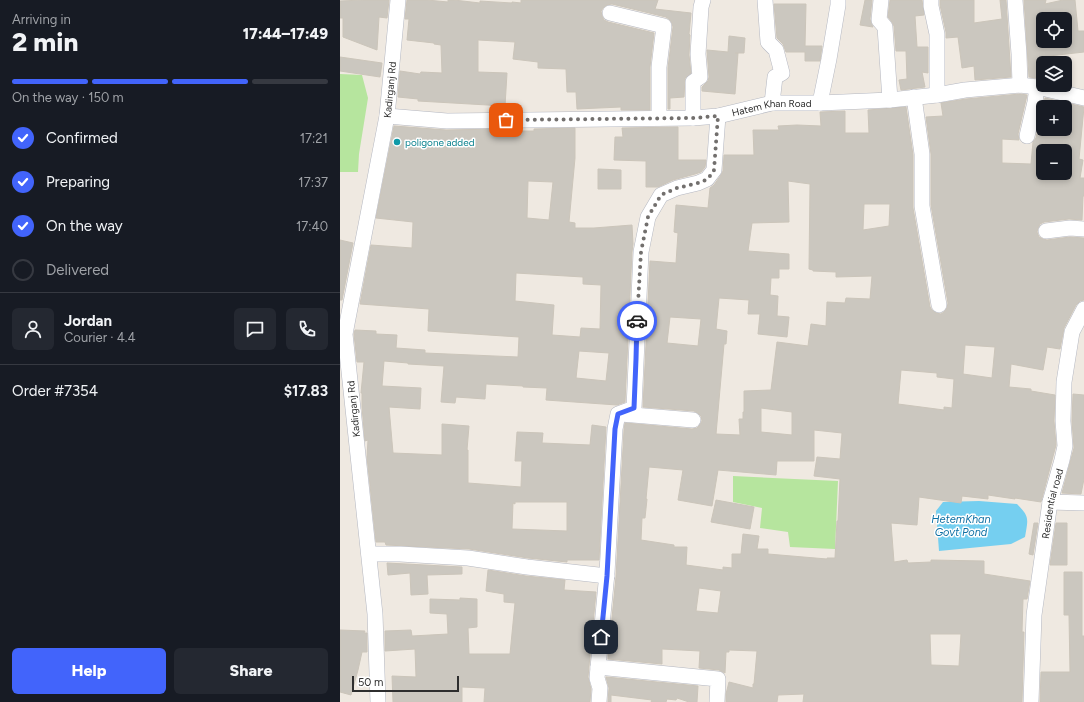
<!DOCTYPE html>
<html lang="en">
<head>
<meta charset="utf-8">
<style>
  :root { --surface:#171b24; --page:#242831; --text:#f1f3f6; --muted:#9ea1a6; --line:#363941; --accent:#4264fb }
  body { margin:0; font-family:Figtree,sans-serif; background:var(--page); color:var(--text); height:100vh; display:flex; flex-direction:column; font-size:15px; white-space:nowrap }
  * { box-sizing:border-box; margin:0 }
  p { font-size:13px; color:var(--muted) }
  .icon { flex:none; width:22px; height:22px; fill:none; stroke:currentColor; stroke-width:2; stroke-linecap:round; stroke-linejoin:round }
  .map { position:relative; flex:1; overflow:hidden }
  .drawer { display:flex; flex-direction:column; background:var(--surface); width:340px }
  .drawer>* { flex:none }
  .tools { position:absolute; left:696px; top:12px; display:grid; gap:8px }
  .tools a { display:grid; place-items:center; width:36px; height:36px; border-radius:6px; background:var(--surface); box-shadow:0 2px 6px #0003; font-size:20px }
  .scale { position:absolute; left:12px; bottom:10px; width:107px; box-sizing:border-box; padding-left:4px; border:2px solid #2e2e2e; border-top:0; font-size:11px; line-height:14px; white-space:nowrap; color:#2e2e2e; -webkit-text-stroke:3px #fff; paint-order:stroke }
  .pin { position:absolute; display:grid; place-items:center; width:34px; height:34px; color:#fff; margin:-17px; border-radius:8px; box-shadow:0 2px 6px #0006 }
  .courier { position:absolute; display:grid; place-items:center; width:40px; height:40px; margin:-20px; border:3px solid #4264fb; border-radius:50%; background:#fff; color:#222; box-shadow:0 1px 5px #0007 }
  .head em { font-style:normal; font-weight:800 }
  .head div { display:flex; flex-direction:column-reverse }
  .head { display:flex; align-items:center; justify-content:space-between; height:68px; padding:0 12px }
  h1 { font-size:26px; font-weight:800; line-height:30px }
  .bar { display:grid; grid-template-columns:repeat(4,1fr); gap:6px 4px; align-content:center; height:48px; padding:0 12px }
  .bar i { height:5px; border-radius:3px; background:var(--line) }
  .bar .active { background:var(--accent) }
  .bar p { grid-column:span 4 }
  .line { display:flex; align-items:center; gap:10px; padding:0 12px; border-top:1px solid var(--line) }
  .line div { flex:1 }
  .round { display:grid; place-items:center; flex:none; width:42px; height:42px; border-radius:6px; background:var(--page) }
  ol { padding:0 12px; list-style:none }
  li { display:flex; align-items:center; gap:12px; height:44px }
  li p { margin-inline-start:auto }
  li .icon { padding:4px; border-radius:50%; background:var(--accent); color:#fff; stroke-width:4 }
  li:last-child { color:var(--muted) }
  li i { width:22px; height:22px; border:2px solid var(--line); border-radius:50% }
  .button { display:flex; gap:8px; margin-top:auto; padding:8px 12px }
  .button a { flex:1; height:46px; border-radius:6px; background:var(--accent); color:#fff; font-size:16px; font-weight:800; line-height:46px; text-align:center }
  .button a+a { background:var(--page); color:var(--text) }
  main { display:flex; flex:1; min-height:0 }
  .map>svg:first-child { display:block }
  .green { fill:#b6e59e }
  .water { fill:#75cff0 }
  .building { fill:#cbc7bf; stroke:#cbc5ba; fill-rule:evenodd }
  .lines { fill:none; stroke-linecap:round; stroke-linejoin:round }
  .street-casing { stroke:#b4b7c1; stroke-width:16 }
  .street { stroke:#fff; stroke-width:15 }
  .done { stroke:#726f6d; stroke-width:4; stroke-dasharray:0 7.2 }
  .route { stroke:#4264fb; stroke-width:5 }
  .culture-dot { fill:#0f9aa8; stroke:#fff; stroke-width:1.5 }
  .labels { text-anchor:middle; stroke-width:3; stroke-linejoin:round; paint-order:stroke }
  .street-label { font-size:10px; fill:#2e2e2e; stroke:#fff }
  .culture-label { font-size:10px; fill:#0d838f; stroke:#fff; text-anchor:start }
  .water-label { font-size:11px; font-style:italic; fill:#0d6fa3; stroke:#fff }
</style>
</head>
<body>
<main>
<section class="drawer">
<div class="head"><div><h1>2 min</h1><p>Arriving in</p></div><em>17:44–17:49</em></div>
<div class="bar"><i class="active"></i><i class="active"></i><i class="active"></i><i></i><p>On the way · 150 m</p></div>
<ol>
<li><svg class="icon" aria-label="check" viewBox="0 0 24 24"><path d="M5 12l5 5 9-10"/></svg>Confirmed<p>17:21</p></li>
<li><svg class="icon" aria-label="check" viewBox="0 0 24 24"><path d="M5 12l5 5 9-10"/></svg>Preparing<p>17:37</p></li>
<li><svg class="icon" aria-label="check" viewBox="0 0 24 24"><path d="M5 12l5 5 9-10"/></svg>On the way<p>17:40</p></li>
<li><i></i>Delivered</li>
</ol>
<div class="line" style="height:72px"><a class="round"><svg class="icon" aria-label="person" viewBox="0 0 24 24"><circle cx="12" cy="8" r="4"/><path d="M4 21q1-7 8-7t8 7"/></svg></a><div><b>Jordan</b><p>Courier · 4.4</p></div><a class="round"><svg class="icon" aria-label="chat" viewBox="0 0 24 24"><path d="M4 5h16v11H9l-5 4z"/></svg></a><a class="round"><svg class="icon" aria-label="phone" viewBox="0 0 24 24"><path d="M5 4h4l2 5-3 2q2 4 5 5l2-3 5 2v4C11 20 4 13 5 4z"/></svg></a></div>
<div class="line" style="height:52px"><div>Order #7354</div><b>$17.83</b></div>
<div class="button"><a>Help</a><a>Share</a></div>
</section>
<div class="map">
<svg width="744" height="702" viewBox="0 0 744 702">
  <rect width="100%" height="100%" fill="#efe9e1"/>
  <!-- green -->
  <path class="green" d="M0,74L22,75L28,98L19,154L18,172H0Z
    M393,476L498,481L495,549L450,547L448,532L420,528L422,508L393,502Z"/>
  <!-- water -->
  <path class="water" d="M639,501L677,504C690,517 688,519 685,537L671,544L599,551L596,511L603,502Z"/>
  <!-- building -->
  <path class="building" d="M23,0H49L47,18L39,17L37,50L3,37V18H0V1Z
    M67,0H87L108,2V0H114L140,3V1L172,3V2L181,3V0H318L315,9L351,13L349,34L350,35L349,55L351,73L345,78L344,97L330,98V109H328V68L333,27L332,23L330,20L326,17L272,4L267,5L264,7L261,11L262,16L264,20L268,22L314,33L310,67V110H281V107L237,109L236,92H227L226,69L198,68V62L173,59L175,42L138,40V72L167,73L165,106L78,101V99L58,97L60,71L80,74L81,72L102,73L101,45L94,44V43L67,40L69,19H65Z
    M525,0H532L530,19L531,23L533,27L520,25Z
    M550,0H582L584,15L575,16L577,47H588V73L582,72L585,87L561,90L559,80L567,79L566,51H556L554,26L552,22L548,17Z
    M600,0H634V23L662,19L660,0H666L671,77L635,80L634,66L622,68L618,37L606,38V32L600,5Z
    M684,0H706L705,4L723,0H735L738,31H744V52L709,56V63H703V79L689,77ZM703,19H725V41H703Z
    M434,4H466L465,46H482L480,61H465V52H446L443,44L437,38Z
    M389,36L405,38L404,53H395H398L395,94L362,91V87L368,81L369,77L367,50L388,52Z
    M0,57L42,63L40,77L0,71Z
    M680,94L687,95L678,134L679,140L662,139V163L691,164L693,142L696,138L703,107V129H725L727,107H703L705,98L744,107L739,159L743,160L740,178H744V196H743L742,220L729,219L704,222L700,224L698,228L697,232L699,237L703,239L707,240L730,237L744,238V300L740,301L736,305L724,328L720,349L707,347L703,370L671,364L669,387L691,389V391L715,395L714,421L716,445L701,502L675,498V499L648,495V499L622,496L621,503L579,497L577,525L551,523L554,562L567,560L568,563L591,562V560L644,561V574L690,581L687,599H683L682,632H684L682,702H463L464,694L438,695L437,702H386V694L389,682L413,688V684H414L417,651L389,650V652H386L385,673L379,670L359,668L360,651L322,649V664L268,659L276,577L284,430L285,423L352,429L357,428L360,425L362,421L361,416L358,413L354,411L303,407L310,261L336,263L338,233L334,232L336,205L368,208L370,188L374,185L381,175L383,171L384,155H414L413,130H439L438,126L457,125L481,126L480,112L505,111V133H529L528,110L566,107L573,155V208L590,307L592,310L596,313L601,314L604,312L607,308L608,303L591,205V154L586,117L603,116L601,103L626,99ZM703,151H725V173H703ZM448,181L470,184L469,269L473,270V271L496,272V277L532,276L530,299L506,298L505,303L487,302L486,326L471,324L468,346L437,342L431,390L404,391V412H403V419H399L400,435L376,434L384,344H386L387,331L376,329L379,298L409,300L408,314H420L418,334L447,337L449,317L437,316L438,296L430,295L431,278H439V269H449V254L408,251L412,223L449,222ZM524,204H550L549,226L523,230ZM330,317L361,319L358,346L327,343ZM625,345L655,347L652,378L623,374ZM561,370L597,373V377L614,379L612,408L604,407V410L558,404ZM421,408L452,412V435L421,432ZM474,430L502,433L500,459L477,457L474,476L500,479L498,521H497L495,558H487V559L428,554V549H417L419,536L403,534L401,554H392V568L383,567V570L346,565L347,547H334V545L301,540L302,518H305L307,499H306L309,467L343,470L338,500L372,506L378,470L436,475L437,461H474ZM359,588L381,591L378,613L356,611ZM590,634H621L619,666L591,665Z
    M54,126L106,130L160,129V131H194V129L235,128V158L229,222L235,223V228H254L292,225L293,244L292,252L285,402L277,405L206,400L207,388L183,387V386L146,384L145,399L116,397L115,403L101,402L104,366L68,364V363L44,361L42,386L81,388L80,409L49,407L53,453L102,455V424L129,426L127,450H128V483L181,487L182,461H175L177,432L203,433L202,443L250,445L252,425L266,427L259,560H227V562L188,558L129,549L46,545L45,542H36L27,457L28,440L25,441L22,407V393H21L24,362H17L14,334L15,330L36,331V334L57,335L56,348L85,350V353L178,357L179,337L88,331L89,309L20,304L31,245L72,248L73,222L36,218ZM188,181L213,182L209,220L187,218ZM176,273L243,277V284L261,285L260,329L241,328L240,337L212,335L214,305L175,301ZM239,351L269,353L266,381L236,378ZM175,502H227V531L172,529L173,503L175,504Z
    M338,127V160H366L365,167L361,172L355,174L333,180L318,187H306V161L274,160L275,137H283L282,128Z
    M258,169L281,170V189H258Z
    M0,240L13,243L2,300H0Z
    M733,394L744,395V479L741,494L722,493L734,448L732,421Z
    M376,500L414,507L410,529L371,522Z
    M694,523H698L693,555L689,554Z
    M716,523H727V565H710Z
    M47,563L122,567V574L87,575L88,594L71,595L70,573L48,575Z
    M148,570L186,576L225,580L224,590L256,592L248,677L251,689L250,702H144L145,688L122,687V702H53L52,676L76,677L75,649L45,651V631L71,630L72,636L108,634L107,614L90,613V599L120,600V598L137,599V627L128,628L129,654H170L175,603L164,602V594L146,591Z
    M724,572H742V636H744V702H700L701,672H730L729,615H724Z
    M0,630L25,631L24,633H27V652H22L18,670L11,695L0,692Z
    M266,677L358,686L357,702H349L337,698L336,700L327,699L326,702H311L312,700L271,695V702H268L269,688Z"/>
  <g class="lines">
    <defs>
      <g id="street">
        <path d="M425,0L428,42L436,50L442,73L435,77L432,103"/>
        <path d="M541,0L539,20L545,27L550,100"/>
        <path d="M591,0V6L597,34V95"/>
        <path d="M675,0L679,54L680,85"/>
        <path d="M270,13L324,26L319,67V118"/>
        <path d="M574,97L582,154V206L599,305"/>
        <path d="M480,103L489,59L498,5V0"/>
        <path id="s1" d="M47,116L107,121L353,118L378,116L432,103H480L550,100L597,95L625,90L680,85L697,87L744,98"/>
        <path d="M353,118V82L360,77L358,54L361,7L363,0"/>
        <path d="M687,136L695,102L697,87"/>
        <path d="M706,231L730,228L744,229"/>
        <path d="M281,414L353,420"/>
        <path d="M710,502L744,503"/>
        <path d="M29,554H60L128,558L187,567L267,576"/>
        <path d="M258,667L378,679L377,702"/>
        <path id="s2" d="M38,702L35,614L5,334L47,116L58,0"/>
        <path d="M259,702L260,688L257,678L267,573L275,429L278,414L294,408L301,252L308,217L321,195L337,188L358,183L367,179L374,170L378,116"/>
        <path id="s3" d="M691,702L694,615L710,502L722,460L725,446L723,421L724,382L732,332L744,309"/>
      </g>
    </defs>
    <!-- street casing -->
    <use href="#street" class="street-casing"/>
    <!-- street -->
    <use href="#street" class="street"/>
  </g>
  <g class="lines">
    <!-- done -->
    <path class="done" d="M166,120L354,118L378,116L374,170L368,179L358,183L337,188L321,195L308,217L301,252L297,321"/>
    <!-- route -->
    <path class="route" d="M261,637L267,576L275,429L278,414L294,408L296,359L297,321"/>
  </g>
  <!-- markers -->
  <circle class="culture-dot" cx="57" cy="142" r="4"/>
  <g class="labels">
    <!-- street labels -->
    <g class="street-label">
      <text dy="4" stroke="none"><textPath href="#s2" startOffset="618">Kadirganj Rd</textPath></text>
      <text dy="4" stroke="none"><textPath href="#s1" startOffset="386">Hatem Khan Road</textPath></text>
      <text transform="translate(13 409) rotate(-96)" y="4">Kadirganj Rd</text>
      <text dy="4" stroke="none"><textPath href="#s3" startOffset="200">Residential road</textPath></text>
    </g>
    <!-- culture labels -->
    <g class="culture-label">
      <text x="65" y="146">poligone added</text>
    </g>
    <!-- water labels -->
    <g class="water-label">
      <text x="621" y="523">HetemKhan<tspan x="621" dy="13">Govt Pond</tspan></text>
    </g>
  </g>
</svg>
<div class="tools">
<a><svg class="icon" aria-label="locate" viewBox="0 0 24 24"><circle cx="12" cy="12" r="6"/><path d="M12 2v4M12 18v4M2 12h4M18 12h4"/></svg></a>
<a><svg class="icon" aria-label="layers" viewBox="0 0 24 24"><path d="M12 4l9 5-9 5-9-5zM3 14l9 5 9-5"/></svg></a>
<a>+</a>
<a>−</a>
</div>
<div class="scale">50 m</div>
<div class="pin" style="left:166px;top:120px;background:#ea580c"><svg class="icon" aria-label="bag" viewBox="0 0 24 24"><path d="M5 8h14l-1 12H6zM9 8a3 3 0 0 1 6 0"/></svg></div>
<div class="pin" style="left:261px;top:637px;background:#1f2937"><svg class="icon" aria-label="home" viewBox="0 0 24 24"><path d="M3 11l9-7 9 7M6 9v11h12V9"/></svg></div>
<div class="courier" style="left:297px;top:321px"><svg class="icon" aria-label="car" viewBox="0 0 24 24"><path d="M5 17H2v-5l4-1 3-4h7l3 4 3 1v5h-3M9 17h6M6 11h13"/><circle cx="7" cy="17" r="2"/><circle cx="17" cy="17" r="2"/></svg></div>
</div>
</main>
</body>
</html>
